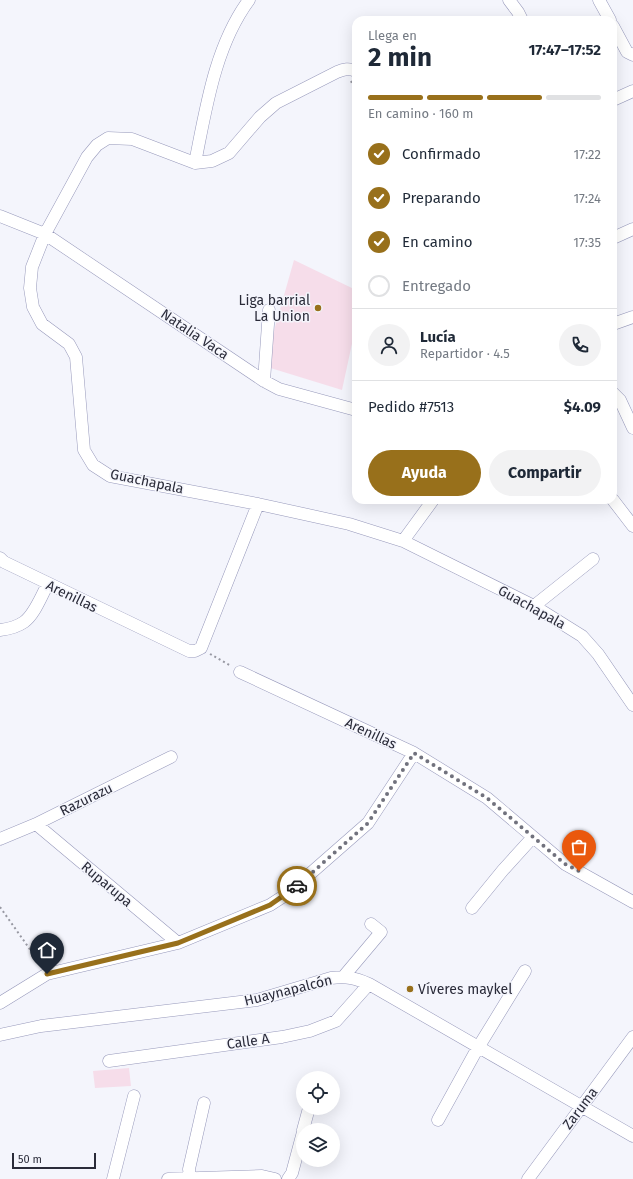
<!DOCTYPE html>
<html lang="es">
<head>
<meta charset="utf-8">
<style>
  :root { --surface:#fff; --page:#f2f2f3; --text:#1f2937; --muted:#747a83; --line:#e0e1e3; --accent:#98701b }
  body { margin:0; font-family:"Fira Sans",sans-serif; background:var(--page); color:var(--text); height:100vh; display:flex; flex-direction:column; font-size:15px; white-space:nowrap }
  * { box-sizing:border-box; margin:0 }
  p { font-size:13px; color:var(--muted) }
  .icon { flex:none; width:22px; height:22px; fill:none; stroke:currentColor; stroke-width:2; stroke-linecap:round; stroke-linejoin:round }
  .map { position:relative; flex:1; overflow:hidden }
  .drawer { position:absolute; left:352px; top:16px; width:265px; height:488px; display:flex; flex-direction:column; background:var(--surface); border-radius:12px; box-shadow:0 4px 16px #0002 }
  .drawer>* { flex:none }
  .buttons { position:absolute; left:296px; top:1071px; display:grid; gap:8px }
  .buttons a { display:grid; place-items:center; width:44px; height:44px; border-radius:50%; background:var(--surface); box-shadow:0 4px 16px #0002; font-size:20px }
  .scale { position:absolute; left:12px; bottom:10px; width:84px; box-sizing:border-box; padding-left:4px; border:2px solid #2a2b39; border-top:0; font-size:11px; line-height:14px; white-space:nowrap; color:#2a2b39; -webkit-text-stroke:3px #f4f5fc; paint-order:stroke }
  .pin { position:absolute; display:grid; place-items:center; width:34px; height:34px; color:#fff; margin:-41px -17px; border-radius:50% 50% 50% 0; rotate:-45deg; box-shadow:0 0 4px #0007 }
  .pin .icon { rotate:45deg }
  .courier { position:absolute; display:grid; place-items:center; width:40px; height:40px; margin:-20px; border:3px solid #98701b; border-radius:50%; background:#fff; color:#222; box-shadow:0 1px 5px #0007 }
  .overview em { font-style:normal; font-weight:700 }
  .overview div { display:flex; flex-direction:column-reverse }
  .overview { display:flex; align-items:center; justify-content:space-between; height:68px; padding:0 16px }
  h1 { font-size:26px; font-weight:700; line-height:30px }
  .bar { display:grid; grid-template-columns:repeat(4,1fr); gap:6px 4px; align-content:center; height:48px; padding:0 16px }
  .bar i { height:5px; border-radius:3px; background:var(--line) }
  .bar .selected { background:var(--accent) }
  .bar p { grid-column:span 4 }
  .line { display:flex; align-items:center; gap:10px; padding:0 16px; border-top:1px solid var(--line) }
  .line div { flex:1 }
  .round { display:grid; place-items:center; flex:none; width:42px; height:42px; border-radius:21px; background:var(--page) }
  ol { padding:0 16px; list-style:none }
  li { display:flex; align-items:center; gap:12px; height:44px }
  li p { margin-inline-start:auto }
  li .icon { padding:4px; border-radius:50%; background:var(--accent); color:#fff; stroke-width:4 }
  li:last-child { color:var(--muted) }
  li i { width:22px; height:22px; border:2px solid var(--line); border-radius:50% }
  .primary-button { display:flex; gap:8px; margin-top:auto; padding:8px 16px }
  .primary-button a { flex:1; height:46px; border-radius:24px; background:var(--accent); color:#fff; font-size:16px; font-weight:700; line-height:46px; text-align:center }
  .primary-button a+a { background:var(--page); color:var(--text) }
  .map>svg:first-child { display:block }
  .green { fill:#f6ddea }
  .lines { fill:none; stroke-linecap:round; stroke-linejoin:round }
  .minor-casing { stroke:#9799bb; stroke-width:13 }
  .path { stroke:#9798a2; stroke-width:2; stroke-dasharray:2 3; stroke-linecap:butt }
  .minor { stroke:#fff; stroke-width:12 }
  .done { stroke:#71727d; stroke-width:4; stroke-dasharray:0 7.2 }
  .route { stroke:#98701b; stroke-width:5 }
  .poi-dot { fill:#98701b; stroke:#f4f5fc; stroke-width:1.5 }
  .labels { text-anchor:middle; stroke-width:3; stroke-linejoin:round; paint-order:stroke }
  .poi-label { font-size:14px; fill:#2a2b39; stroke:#f4f5fc; text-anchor:end }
  .street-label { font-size:14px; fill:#2a2b39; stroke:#f4f5fc }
</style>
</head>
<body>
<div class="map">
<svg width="633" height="1179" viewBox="0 0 633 1179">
  <rect width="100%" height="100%" fill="#f4f5fc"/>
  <!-- green -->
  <path class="green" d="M294,260L356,290V325L342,390L264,366Z
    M129,1068L131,1086L95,1088L93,1071Z"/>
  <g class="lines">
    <defs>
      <path id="minor" d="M509,0L518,12L522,20
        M599,0L610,20
        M613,26L627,52L633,55
        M356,71C349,68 344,69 337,72L276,103L260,117L229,153L212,161L195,163L132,139L108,138L97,145L87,157L45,234L32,267L30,288L33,307L42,324L69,344L76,357L84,450L93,465L110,476L258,504L349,524L403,541
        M613,100L633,91
        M195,163C206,108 215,46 249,0
        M0,216L45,234L264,381L279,389L356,410
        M613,238L633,229
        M613,324L633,317
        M264,381L269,310
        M613,393L620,400L633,428
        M433,500L403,541L534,606L582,636L598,654L633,705
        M613,500L633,526
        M0,558L4,562L189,651H195L201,648L258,504
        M534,606L593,559
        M0,630C8,629 17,627 24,622C35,614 41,596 48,584
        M240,672L414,753L487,798L565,864L633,902
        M36,824L178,943
        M0,839L36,824L171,757
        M472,908L503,870L533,837
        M344,976L381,932L371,924
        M0,1003L47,974L178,943L270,905L287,894L368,823L414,753
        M0,1035L41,1026L257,1000L331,978C347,976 355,978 369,984L633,1136
        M109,1061L282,1037L310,1031L336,1021L369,984
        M438,1120L476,1051L525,971
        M303,1130L309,1108
        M190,1177L189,1169L204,1103
        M113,1179L134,1096
        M168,1179L262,1176L275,1179
        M288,1179L292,1173L303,1132
        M528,1179L633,1037"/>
    </defs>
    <!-- minor casing -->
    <use href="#minor" class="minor-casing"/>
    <!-- path -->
    <path class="path" d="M351,81L356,92
      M210,654L231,666
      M0,907L41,965"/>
    <!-- minor -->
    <use href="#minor" class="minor"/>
  </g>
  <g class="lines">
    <!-- done -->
    <path class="done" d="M297,886L368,823L414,753L487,798L565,864L579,871"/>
    <!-- route -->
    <path class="route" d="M47,974L178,943L270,905L297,886"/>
  </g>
  <!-- markers -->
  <g class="poi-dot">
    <circle cx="318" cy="308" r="4"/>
    <circle cx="410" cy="989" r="4"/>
  </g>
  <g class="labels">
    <!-- poi labels -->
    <g class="poi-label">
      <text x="310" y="305">Liga barrial<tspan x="310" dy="16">La Union</tspan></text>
      <text x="418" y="994" text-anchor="start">Víveres maykel</text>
    </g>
    <!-- street labels -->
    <g class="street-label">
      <text transform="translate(195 334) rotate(34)" y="5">Natalia Vaca</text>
      <text transform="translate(147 481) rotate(12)" y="5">Guachapala</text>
      <text transform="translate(72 596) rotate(26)" y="5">Arenillas</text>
      <text transform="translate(532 607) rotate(29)" y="5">Guachapala</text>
      <text transform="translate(371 733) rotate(25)" y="5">Arenillas</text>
      <text transform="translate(86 799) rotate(-26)" y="5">Razurazu</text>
      <text transform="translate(107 884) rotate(40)" y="5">Ruparupa</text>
      <text transform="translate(288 990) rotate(-14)" y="5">Huaynapalcón</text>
      <text transform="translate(248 1041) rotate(-8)" y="5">Calle A</text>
      <text transform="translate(580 1108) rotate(-53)" y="5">Zaruma</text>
    </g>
  </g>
</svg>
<div class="buttons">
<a><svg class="icon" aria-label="locate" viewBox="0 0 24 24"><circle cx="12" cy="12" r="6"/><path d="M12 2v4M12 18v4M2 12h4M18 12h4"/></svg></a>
<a><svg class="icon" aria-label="layers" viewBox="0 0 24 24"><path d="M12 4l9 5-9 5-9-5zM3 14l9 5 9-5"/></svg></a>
</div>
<div class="scale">50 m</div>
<div class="pin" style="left:579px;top:871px;background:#ea580c"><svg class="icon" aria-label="bag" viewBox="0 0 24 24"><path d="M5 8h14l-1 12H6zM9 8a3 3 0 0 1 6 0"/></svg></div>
<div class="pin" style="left:47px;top:974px;background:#1f2937"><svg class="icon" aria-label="home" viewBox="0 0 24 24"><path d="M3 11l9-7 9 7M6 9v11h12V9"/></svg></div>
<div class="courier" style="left:297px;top:886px"><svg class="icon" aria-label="car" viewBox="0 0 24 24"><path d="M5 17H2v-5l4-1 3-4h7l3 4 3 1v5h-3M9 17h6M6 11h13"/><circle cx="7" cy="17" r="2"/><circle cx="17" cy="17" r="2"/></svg></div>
<section class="drawer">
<div class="overview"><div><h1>2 min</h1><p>Llega en</p></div><em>17:47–17:52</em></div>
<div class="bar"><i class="selected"></i><i class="selected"></i><i class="selected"></i><i></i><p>En camino · 160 m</p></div>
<ol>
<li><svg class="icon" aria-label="check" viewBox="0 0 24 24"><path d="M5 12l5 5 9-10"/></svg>Confirmado<p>17:22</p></li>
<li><svg class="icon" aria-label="check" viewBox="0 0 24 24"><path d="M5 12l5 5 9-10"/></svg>Preparando<p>17:24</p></li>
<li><svg class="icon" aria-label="check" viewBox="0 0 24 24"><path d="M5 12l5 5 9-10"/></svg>En camino<p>17:35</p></li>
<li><i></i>Entregado</li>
</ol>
<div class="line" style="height:72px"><a class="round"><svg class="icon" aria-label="person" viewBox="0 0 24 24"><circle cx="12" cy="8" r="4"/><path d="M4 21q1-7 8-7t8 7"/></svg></a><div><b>Lucía</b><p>Repartidor · 4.5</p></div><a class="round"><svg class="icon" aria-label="phone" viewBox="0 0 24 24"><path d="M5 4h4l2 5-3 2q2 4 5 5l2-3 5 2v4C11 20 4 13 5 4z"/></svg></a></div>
<div class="line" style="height:52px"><div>Pedido #7513</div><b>$4.09</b></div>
<div class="primary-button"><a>Ayuda</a><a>Compartir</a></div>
</section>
</div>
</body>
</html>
